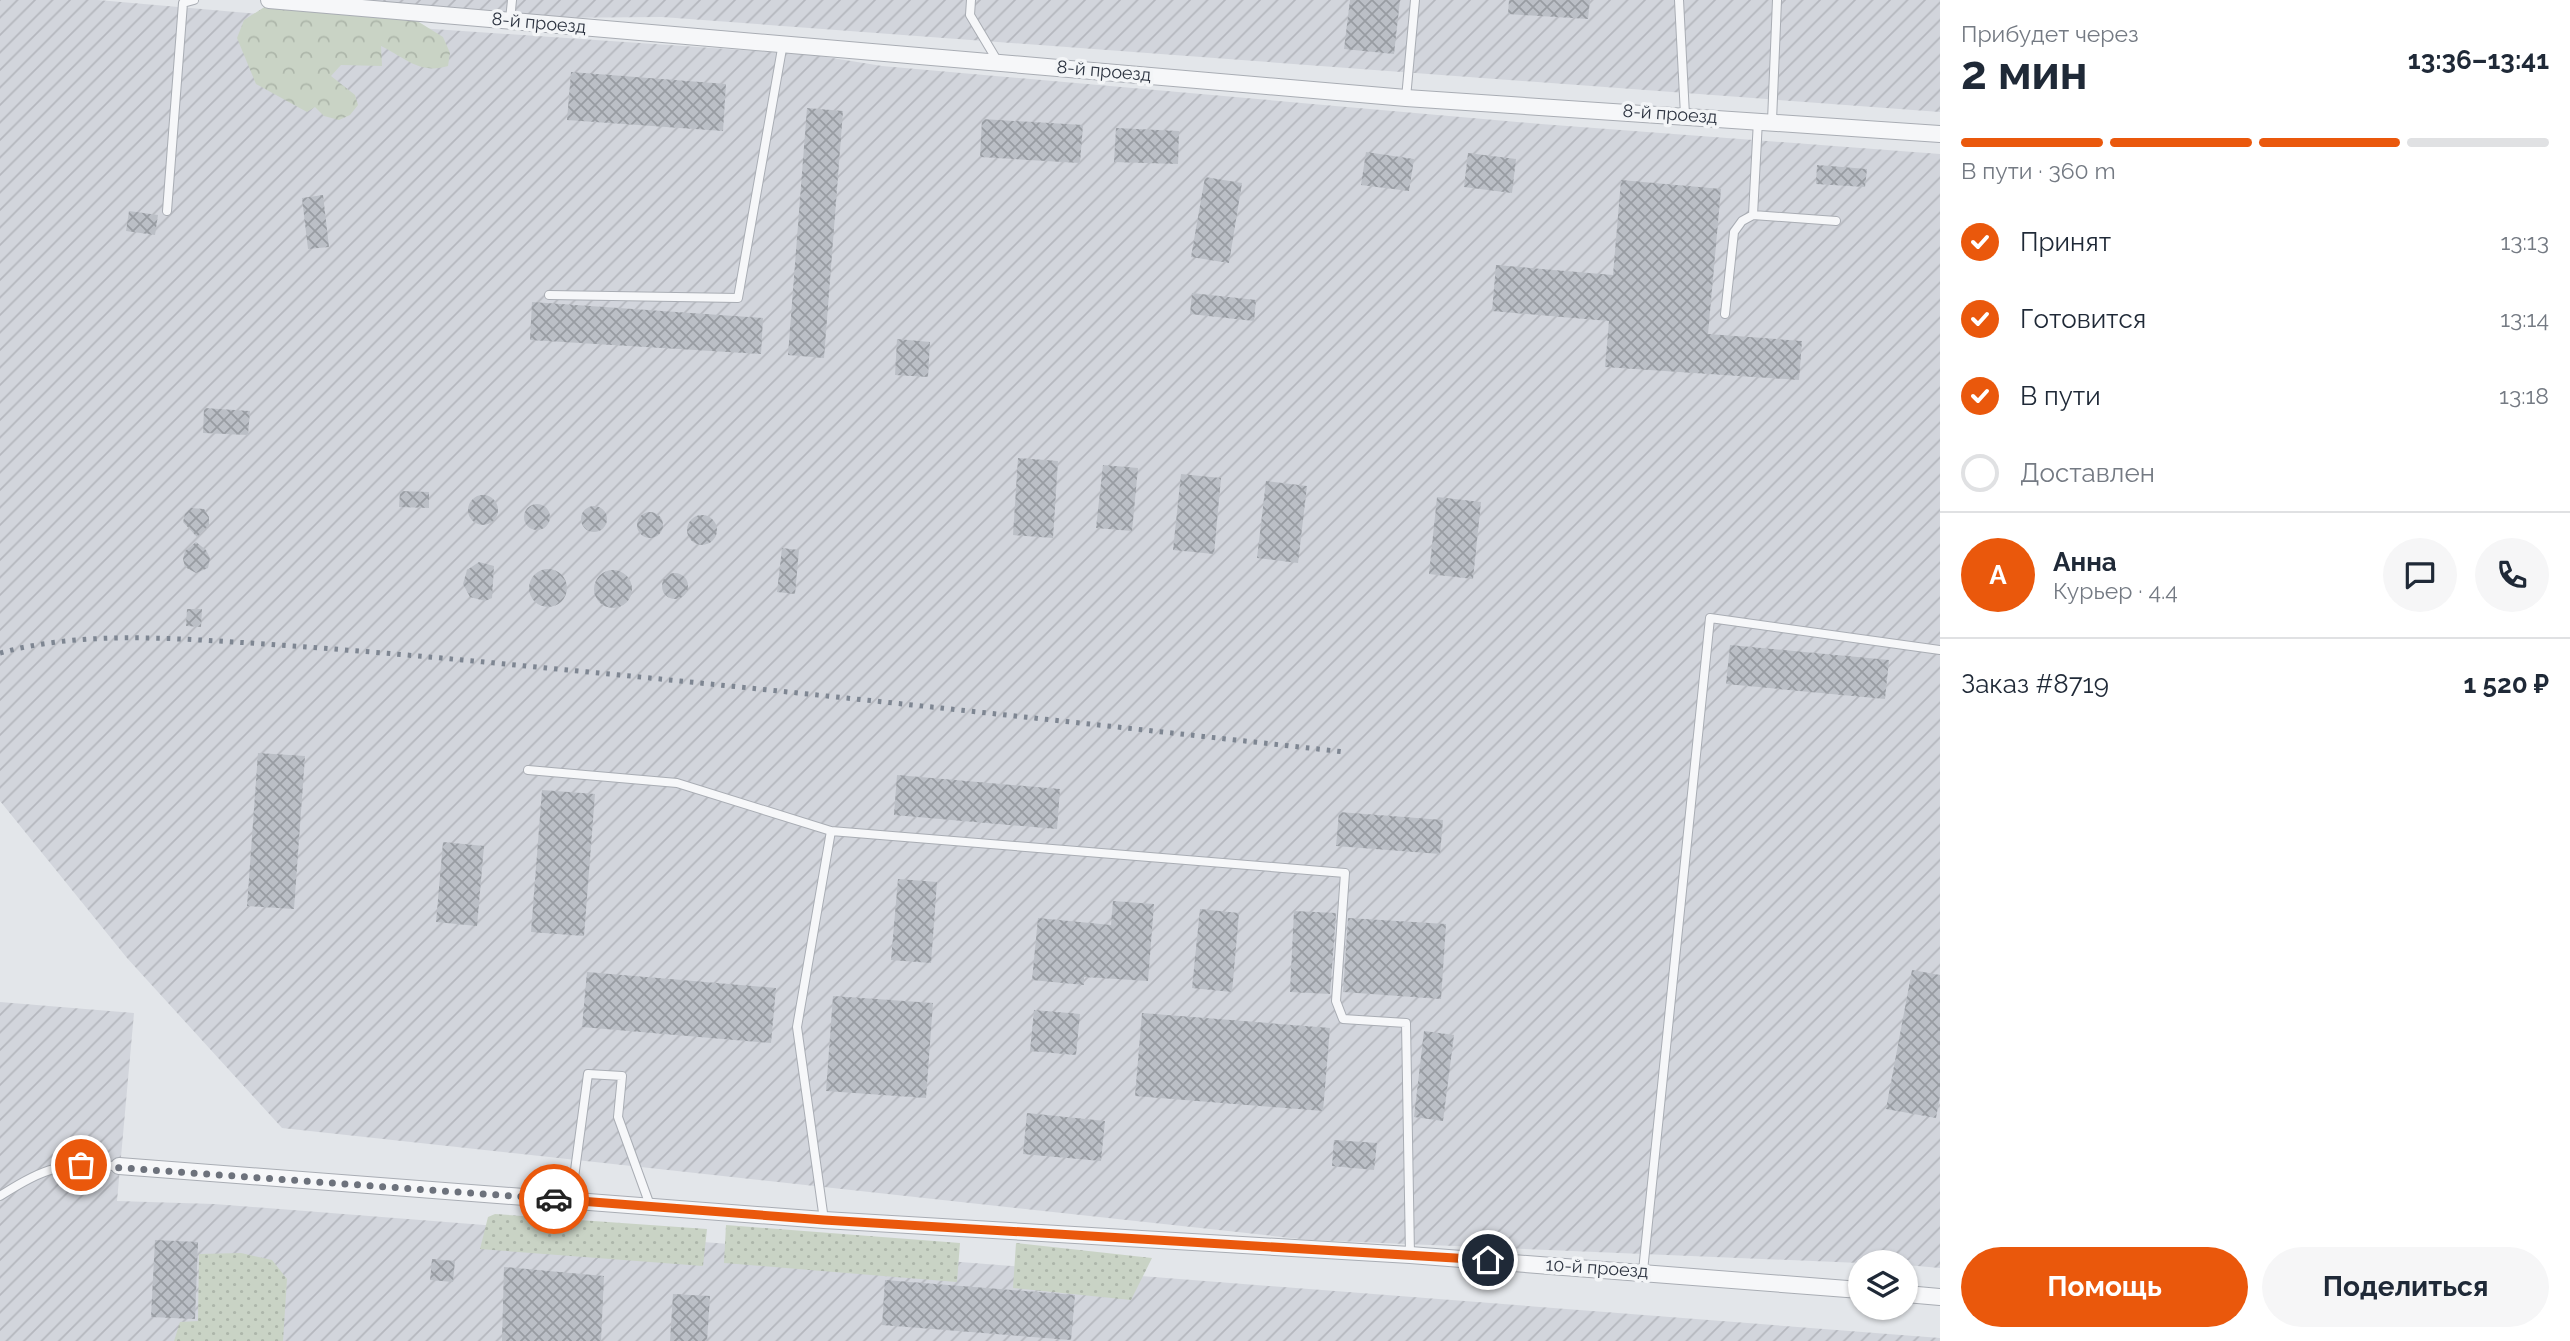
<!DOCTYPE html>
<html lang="ru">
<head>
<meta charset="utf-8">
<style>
  :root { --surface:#fff; --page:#f6f6f7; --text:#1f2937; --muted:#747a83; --line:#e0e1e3; --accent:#ea580c }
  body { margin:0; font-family:Raleway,sans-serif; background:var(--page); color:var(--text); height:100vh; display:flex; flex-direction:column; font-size:26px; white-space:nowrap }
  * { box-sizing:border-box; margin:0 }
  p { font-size:23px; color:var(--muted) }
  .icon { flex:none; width:38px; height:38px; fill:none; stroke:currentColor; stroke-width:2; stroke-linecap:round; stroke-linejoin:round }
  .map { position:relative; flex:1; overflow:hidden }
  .drawer { display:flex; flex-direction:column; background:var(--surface); width:630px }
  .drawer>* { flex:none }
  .fabs { position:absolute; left:1848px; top:1250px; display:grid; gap:14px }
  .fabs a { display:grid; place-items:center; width:70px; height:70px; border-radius:50%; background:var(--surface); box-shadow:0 2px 5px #0004; font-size:35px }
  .pin { position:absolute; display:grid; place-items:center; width:60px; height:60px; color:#fff; margin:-30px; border:4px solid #fff; border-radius:50%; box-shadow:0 2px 7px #0007 }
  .courier { position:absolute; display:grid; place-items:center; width:70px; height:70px; margin:-35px; border:5px solid #ea580c; border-radius:50%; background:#fff; color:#222; box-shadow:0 2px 9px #0007 }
  .head em { font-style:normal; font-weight:700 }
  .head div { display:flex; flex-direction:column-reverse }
  .head { display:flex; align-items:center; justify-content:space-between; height:119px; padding:0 21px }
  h1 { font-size:46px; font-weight:700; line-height:52px }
  .bar { display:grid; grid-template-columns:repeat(4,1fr); gap:10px 7px; align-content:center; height:84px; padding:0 21px }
  .bar i { height:9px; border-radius:5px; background:var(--line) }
  .bar .selected { background:var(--accent) }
  .bar p { grid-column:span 4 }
  .line { display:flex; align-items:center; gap:18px; padding:0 21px; border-top:2px solid var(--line) }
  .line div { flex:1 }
  .round { display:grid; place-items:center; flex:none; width:74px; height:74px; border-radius:37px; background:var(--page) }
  ol { padding:0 21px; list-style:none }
  li { display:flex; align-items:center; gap:21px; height:77px }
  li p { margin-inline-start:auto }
  li .icon { padding:7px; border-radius:50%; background:var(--accent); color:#fff; stroke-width:4 }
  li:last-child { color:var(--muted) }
  li i { width:38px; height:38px; border:4px solid var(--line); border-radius:50% }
  .button { display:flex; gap:14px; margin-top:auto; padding:14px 21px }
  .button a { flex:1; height:80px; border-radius:42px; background:var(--accent); color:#fff; font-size:28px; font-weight:700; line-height:80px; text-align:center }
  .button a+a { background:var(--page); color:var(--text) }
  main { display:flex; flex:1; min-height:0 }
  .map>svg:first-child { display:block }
  .industrial { fill:url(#industrial-furrows) }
  .grass { fill:url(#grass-dots) }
  .forest { fill:url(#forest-crowns) }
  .building { fill:url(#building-cross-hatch) }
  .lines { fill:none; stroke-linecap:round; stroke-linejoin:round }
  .lane-casing { stroke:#a9adb4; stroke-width:10 }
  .street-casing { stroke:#a9adb4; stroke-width:18 }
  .lane { stroke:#f6f7f9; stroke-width:8 }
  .street { stroke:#f6f7f9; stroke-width:16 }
  .rail { stroke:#7e8692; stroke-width:5; stroke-dasharray:3.5 7; stroke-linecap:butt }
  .done { stroke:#6d727c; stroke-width:7; stroke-dasharray:0 12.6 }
  .route { stroke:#ea580c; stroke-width:9 }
  .labels { text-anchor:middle; stroke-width:7; stroke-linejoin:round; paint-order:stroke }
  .street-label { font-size:18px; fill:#2d3441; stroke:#f3f5f7 }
</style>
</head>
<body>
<main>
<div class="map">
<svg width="1940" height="1341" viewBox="0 0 1940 1341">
  <defs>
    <pattern id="industrial-furrows" width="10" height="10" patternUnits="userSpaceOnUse" patternTransform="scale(1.75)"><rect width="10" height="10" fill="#d2d5dc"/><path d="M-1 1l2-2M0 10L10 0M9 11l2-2" fill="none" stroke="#b5b7be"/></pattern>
    <pattern id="grass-dots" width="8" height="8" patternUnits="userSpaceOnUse" patternTransform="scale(1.75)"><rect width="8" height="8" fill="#c9d3c5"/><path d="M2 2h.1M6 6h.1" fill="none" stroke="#adb6aa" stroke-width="1.8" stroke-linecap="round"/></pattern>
    <pattern id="forest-crowns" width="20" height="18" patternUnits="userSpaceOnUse" patternTransform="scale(1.75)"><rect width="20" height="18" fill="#c9d3c5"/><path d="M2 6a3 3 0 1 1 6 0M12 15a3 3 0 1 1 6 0" fill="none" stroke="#adb6aa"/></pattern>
    <pattern id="building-cross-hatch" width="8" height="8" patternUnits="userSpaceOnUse" patternTransform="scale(1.75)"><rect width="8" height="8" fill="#bbbfc6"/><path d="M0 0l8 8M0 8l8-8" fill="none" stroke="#989ca2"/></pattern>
  </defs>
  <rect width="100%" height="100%" fill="#e3e6ea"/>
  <!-- industrial -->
  <path class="industrial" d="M0,0H98L433,29L814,55L882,66L1541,124L1940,154V1268L1906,1265V1262L1860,1263L1310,1240L282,1128L127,958L0,801Z
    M338,0H1940V112L662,17L540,18Z
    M0,1002L134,1013L117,1201L214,1204L1940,1338V1341H0Z"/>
  <!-- grass -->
  <path class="grass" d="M495,1214L707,1229L703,1266L480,1249L488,1217Z
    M726,1225L960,1243L957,1282L724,1263Z
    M1016,1243L1152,1258L1131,1300L1013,1288Z
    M241,1253L272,1260L287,1279L283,1341H174L180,1322L198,1321L199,1254Z"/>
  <!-- forest -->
  <path class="forest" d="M266,6L414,19L443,37L450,53L448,66C420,75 404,57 381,46L382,66L341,65L331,76L355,95L358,105L350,115L339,120L324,116L315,107L307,112L256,84L237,38L244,20Z"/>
  <!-- building -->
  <path class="building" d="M1350,0H1400L1394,54L1344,49Z
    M1509,0H1590L1588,19L1508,14Z
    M571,72L726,84L723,131L567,120Z
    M807,108L843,111L824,358L788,355Z
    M982,119L1083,125L1080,163L980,157Z
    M1116,128L1179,131L1178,164L1114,162Z
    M1366,152L1414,159L1409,191L1361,185Z
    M1468,153L1516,159L1512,193L1464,187Z
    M1817,165L1867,169L1865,187L1816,184Z
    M1205,177L1242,183L1229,263L1191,257Z
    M1621,180L1721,189L1708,334L1802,341L1799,380L1605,367L1609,321L1492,311L1496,265L1613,275Z
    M323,195L329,247L308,249L302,198Z
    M129,211L158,215L155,235L126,231Z
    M1192,293L1256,300L1254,321L1190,314Z
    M532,302L763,318L761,354L530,340Z
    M897,339L930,342L928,377L895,375Z
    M204,408L250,411L248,435L203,433Z
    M1018,458L1058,461L1053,538L1013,535Z
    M1103,465L1138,468L1132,531L1096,528Z
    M1181,474L1221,478L1214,554L1173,550Z
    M1266,481L1307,486L1298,563L1257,558Z
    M400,491L429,492V508L399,507Z
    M468 510a15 15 0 1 1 30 0a15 15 0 1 1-30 0Z
    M1437,497L1481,502L1473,579L1429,574Z
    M524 517a13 13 0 1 1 26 0a13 13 0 1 1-26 0Z
    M581 519a13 13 0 1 1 26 0a13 13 0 1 1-26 0Z
    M191,508L204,509L209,517V525L197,537L183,522L185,514Z
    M637 525a13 13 0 1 1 26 0a13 13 0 1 1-26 0Z
    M687 530a15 15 0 1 1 30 0a15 15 0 1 1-30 0Z
    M196,542L206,550L210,558L208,568L196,573L185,567L183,559L185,551Z
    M782,548L799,550L795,594L777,592Z
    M479,562L494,566L492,598L485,601L470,597L463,584L467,570Z
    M529 588a19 19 0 1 1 38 0a19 19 0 1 1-38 0Z
    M594 589a19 19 0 1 1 38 0a19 19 0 1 1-38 0Z
    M662 586a13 13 0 1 1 26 0a13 13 0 1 1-26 0Z
    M187,609H202L201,627L186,626Z
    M1730,645L1889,660L1885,699L1726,684Z
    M258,753L305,756L294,909L247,906Z
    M897,775L1060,789L1057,829L894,815Z
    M542,790L595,794L584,936L531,932Z
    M1339,812L1443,820L1440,854L1336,846Z
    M443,842L484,846L477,926L436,922Z
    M898,879L937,882L931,963L891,960Z
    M1113,901L1154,904L1148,981L1084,977V985L1032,980L1038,918L1111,925Z
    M1200,909L1239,913L1232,992L1192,988Z
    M1294,911L1336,913L1330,994L1290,992Z
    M1348,918L1446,924L1441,999L1343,992Z
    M1912,970L1940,975V1096L1936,1118L1886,1109Z
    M587,972L776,988L771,1043L582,1027Z
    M833,996L933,1003L926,1098L826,1091Z
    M1034,1010L1080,1014L1076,1055L1030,1051Z
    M1142,1013L1330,1028L1323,1111L1135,1096Z
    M1424,1031L1454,1035L1443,1121L1414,1117Z
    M1027,1113L1105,1121L1101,1161L1023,1154Z
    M1334,1140L1377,1143L1374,1170L1332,1166Z
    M155,1240L198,1242L195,1319L151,1317Z
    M432,1259L455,1261L453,1282L430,1280Z
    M504,1267L604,1276L601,1341H502Z
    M885,1280L1075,1295L1071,1340L882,1325Z
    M673,1294L710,1296L707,1341H670Z"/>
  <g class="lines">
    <defs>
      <path id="lane" d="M971,0L970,15L998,62
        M1679,0L1685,115
        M510,20L512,0
        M1406,98L1415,0
        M1758,120L1753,215L1836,221
        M1772,121L1777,0
        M167,211L183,3L194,0
        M549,295L738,298L783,43
        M1725,314L1734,232L1742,221L1753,215
        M528,770L677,783L831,831L1345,873L1336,1001L1343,1019L1406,1023L1410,1255
        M0,1196C51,1163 60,1165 119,1166
        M571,1200L588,1074L622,1076L618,1117L651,1208
        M824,1220L797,1027L831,831
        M1643,1271L1710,618L1940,650"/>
      <path id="street" d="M269,0L1406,98L1940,134
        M119,1166L824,1220L1410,1255L1860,1290
        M1906,1294L1940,1297"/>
    </defs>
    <!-- lane casing -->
    <use href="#lane" class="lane-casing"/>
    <!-- street casing -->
    <use href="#street" class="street-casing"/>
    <!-- lane -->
    <use href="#lane" class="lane"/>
    <!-- street -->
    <use href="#street" class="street"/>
    <!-- rail -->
    <path class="rail" d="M0,653C80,631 168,638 250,643C325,648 399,654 473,661C764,688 1054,720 1345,752"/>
  </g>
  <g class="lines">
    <!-- done -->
    <path class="done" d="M81,1165L554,1199"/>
    <!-- route -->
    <path class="route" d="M554,1199L824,1220L1488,1260"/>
  </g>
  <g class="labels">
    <!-- street labels -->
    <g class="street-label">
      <text transform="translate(539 23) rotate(5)" y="6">8-й проезд</text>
      <text transform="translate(1104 71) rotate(5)" y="6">8-й проезд</text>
      <text transform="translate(1670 114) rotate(4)" y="6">8-й проезд</text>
      <text transform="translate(1597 1268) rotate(4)" y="6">10-й проезд</text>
    </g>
  </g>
</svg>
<div class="fabs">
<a><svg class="icon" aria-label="layers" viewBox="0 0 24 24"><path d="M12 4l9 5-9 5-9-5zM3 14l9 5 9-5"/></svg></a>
</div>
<div class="pin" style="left:81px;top:1165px;background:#ea580c"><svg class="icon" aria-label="bag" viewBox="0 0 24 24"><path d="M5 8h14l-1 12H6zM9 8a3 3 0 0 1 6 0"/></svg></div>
<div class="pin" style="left:1488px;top:1260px;background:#1f2937"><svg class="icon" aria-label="home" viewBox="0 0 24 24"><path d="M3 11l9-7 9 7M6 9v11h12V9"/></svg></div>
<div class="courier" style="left:554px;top:1199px"><svg class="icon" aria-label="car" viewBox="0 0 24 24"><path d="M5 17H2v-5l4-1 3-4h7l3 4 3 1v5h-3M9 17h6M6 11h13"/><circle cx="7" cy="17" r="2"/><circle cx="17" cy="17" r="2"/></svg></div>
</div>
<section class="drawer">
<div class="head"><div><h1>2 мин</h1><p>Прибудет через</p></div><em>13:36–13:41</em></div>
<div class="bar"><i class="selected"></i><i class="selected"></i><i class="selected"></i><i></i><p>В пути · 360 m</p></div>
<ol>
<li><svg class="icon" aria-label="check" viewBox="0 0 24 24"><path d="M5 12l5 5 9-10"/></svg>Принят<p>13:13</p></li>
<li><svg class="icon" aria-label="check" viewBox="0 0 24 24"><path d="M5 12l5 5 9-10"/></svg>Готовится<p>13:14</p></li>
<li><svg class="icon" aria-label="check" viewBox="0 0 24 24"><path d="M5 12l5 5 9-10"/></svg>В пути<p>13:18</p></li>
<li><i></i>Доставлен</li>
</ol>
<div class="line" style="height:126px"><b class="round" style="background:var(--accent);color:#fff">А</b><div><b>Анна</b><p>Курьер · 4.4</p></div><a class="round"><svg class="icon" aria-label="chat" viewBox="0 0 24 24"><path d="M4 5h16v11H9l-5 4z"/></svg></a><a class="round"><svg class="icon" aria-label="phone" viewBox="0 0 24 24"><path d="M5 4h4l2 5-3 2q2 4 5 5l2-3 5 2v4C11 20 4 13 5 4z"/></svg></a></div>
<div class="line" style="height:91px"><div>Заказ #8719</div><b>1 520 ₽</b></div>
<div class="button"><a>Помощь</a><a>Поделиться</a></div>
</section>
</main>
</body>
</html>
